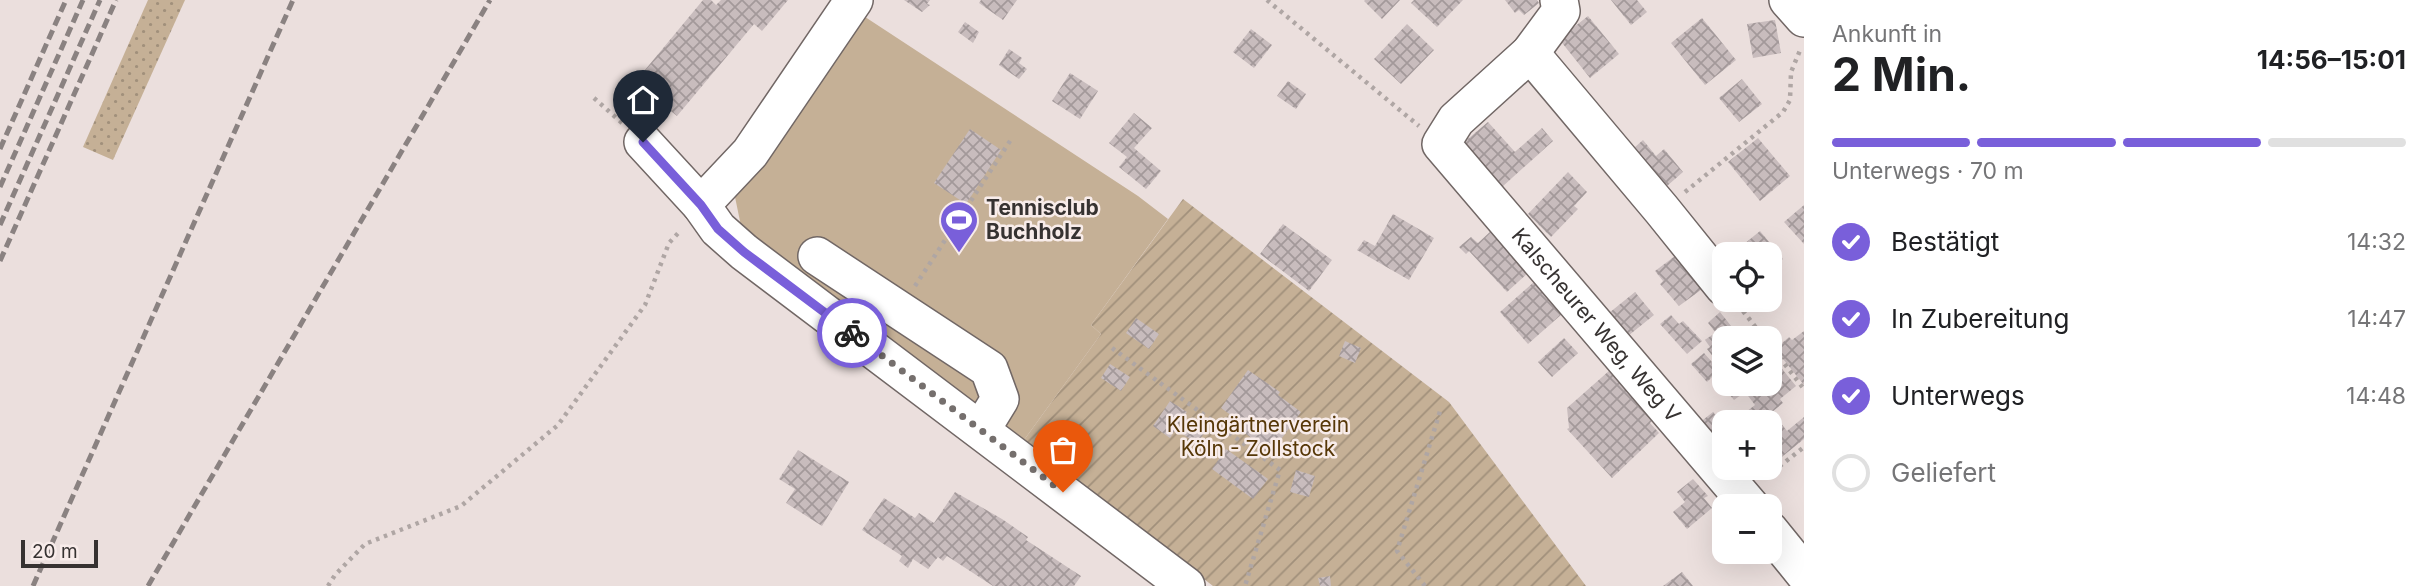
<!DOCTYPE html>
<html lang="de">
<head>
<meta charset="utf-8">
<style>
  :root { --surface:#fff; --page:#f2f2f2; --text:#202124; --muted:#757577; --line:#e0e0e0; --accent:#795fda }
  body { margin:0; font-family:Inter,sans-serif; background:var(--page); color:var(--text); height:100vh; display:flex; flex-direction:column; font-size:26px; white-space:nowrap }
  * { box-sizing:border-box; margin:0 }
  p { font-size:23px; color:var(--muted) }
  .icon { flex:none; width:38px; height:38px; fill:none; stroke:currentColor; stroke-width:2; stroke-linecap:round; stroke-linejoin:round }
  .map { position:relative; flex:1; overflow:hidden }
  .drawer { display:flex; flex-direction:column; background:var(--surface); width:630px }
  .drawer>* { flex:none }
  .fabs { position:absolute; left:1712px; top:242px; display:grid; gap:14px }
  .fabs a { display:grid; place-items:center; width:70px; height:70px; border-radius:14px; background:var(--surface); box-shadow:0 7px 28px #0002; font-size:35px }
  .scale { position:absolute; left:21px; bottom:18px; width:77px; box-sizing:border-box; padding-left:7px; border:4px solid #363231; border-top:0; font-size:19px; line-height:24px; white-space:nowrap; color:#363231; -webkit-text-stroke:5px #f8ecea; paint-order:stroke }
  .pin { position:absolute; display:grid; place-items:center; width:60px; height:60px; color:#fff; margin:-72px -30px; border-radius:50% 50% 50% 0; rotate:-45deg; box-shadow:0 0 7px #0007 }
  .pin .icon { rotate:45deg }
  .courier { position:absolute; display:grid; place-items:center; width:70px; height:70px; margin:-35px; border:5px solid #795fda; border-radius:50%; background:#fff; color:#222; box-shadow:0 2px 9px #0007 }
  .summary em { font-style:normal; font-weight:700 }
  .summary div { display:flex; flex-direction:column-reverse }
  .summary { display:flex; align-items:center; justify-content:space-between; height:119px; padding:0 28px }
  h1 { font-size:46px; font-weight:700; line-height:52px }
  .bar { display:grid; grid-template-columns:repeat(4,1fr); gap:10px 7px; align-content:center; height:84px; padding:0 28px }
  .bar i { height:9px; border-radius:5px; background:var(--line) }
  .bar .on { background:var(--accent) }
  .bar p { grid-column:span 4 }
  ol { padding:0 28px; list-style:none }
  li { display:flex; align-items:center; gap:21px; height:77px }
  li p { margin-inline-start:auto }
  li .icon { padding:7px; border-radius:50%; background:var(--accent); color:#fff; stroke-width:4 }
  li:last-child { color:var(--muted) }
  li i { width:38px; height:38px; border:4px solid var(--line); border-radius:50% }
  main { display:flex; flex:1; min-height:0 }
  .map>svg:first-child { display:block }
  .grass { fill:url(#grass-dots) }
  .garden { fill:url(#garden-furrows) }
  .pitch { fill:#c5b096 }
  .building { fill:url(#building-cross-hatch) }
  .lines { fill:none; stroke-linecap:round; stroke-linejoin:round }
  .minor-casing { stroke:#716765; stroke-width:40 }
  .path { stroke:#afa6a4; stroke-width:4.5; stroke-dasharray:3.5 5; stroke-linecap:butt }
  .minor { stroke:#fff; stroke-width:37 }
  .rail { stroke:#8a8281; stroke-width:5; stroke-dasharray:10 5; stroke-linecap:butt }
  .done { stroke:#756f6d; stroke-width:7; stroke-dasharray:0 12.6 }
  .route { stroke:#795fda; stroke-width:9 }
  .labels { text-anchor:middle; stroke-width:5; stroke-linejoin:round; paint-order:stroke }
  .poi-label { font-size:21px; font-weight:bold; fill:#363231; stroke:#f8ecea; text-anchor:start }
  .street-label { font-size:21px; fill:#363231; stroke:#f8ecea }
  .park-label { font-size:21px; fill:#563707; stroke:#f8ecea }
</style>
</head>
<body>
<main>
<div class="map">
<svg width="1804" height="586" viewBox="0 0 1804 586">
  <defs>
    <pattern id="grass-dots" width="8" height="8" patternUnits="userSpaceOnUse" patternTransform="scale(1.75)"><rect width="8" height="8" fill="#c5b096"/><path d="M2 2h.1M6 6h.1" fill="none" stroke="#a1907b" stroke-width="1.8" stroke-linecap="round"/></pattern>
    <pattern id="garden-furrows" width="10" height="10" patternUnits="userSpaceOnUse" patternTransform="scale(1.75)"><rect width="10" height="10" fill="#c5b096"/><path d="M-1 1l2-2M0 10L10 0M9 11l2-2" fill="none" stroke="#a1907b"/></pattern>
    <pattern id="building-cross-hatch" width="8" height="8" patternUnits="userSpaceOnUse" patternTransform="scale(1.75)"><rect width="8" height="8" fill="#c8bcbd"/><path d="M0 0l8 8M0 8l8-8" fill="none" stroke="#a3999a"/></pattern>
  </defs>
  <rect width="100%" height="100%" fill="#ebdfdd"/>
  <!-- grass -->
  <path class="grass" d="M148,0H185L113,160L83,147Z"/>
  <!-- garden -->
  <path class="garden" d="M1183,199L1449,402L1586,586H1213L1024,440L1101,334L1091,325Z"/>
  <!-- pitch -->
  <path class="pitch" d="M856,11L1138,196L1168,219L1091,325L1101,334L1024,440L811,282L741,226L735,197Z"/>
  <!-- building -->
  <path class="building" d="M703,0H711L716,5L721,0H788L762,31L754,24L677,116L635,82Z
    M904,0H930L927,4L930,5L922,12Z
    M981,0H1017L1003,20L979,3Z
    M1365,0H1400L1382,19L1364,1Z
    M1414,0H1463L1437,27L1411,3Z
    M1505,0H1537L1539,3L1524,15L1519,10L1515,13Z
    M1611,0H1637L1647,12L1631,25Z
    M1588,16L1619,54L1590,78L1559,39Z
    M1702,18L1736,60L1705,85L1671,43Z
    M1775,20L1781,53L1753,58L1747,24Z
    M965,22L979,32L973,43L958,32Z
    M1407,24L1434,50L1401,84L1374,59Z
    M1251,29L1272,45L1254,68L1233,52Z
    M1009,49L1022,58L1019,63L1027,69L1019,79L999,65Z
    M1070,73L1098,91L1080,119L1052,101Z
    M1742,79L1762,104L1739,122L1719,98Z
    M1288,81L1306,94L1296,109L1277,96Z
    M1134,113L1152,128L1134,148L1161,171L1146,189L1119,167L1127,157L1109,143Z
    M1488,122L1515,152L1542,128L1553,141L1502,187L1463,143Z
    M970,129L1001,150L966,204L934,183Z
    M1758,138L1790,176L1760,201L1728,162Z
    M1643,140L1656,156L1664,149L1683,172L1667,186L1672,192L1662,200L1625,156Z
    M1568,172L1587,192L1574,206L1578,209L1551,237L1528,214Z
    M1804,205V244L1784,222Z
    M1393,214L1434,238L1409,280L1357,250L1364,240L1375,246Z
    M1283,224L1332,260L1309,291L1260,254Z
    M1491,231L1530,271L1507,292L1469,251L1466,254L1459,247L1471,237L1478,243Z
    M1760,231L1783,259L1769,271V254H1732Z
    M1675,256L1681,263L1690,256L1709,284L1679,306L1660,284L1663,281L1655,271Z
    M1534,282L1562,314L1528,344L1500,312Z
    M1635,292L1654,315L1628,336L1609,313Z
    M1720,312L1739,336L1724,338V358L1718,363L1707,349L1710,347L1705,340L1712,335L1717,341L1720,338L1708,323Z
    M1671,315L1679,324L1683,321L1702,341L1687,354L1660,324Z
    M1136,318L1159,334L1149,349L1126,333Z
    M1804,331V385L1775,349L1789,337L1792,340Z
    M1564,338L1578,353L1552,377L1538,362Z
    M1345,341L1361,348L1355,363L1339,356Z
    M1704,353L1719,370L1707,382L1691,364Z
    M1769,353L1796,386L1780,399L1783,403L1772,412L1787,431L1804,417V439L1747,485L1732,467H1769V422H1739L1737,419L1755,405L1745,392L1734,400L1716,379L1724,373V383H1769Z
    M1110,364L1130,377L1121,391L1101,378Z
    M1248,370L1280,392L1278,395L1301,412L1271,453L1242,431L1246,426L1221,408Z
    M1610,370L1654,419L1650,423L1659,433L1612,478L1567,429L1569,428L1567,408Z
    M1170,401L1187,412L1170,438L1153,426Z
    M1713,412L1724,425V436L1711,447L1694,427Z
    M1191,419L1206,430L1197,444L1181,433Z
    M1053,445L1061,449L1056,458L1048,454Z
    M1226,449L1268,479L1253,499L1212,469Z
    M798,450L849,482L822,526L786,503L795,489L779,479Z
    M1296,470L1315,476L1309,497L1290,492Z
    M1693,479L1708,496L1704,498L1712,508L1687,529L1673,512L1685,502L1677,492Z
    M955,492L1002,519L1028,537L1026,540L1081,576L1074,586H993L947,556L943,561L938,557L928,569L913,559L908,568L899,561L902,556L862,530L884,498L915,518L919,513L934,523Z
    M1682,572L1693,586H1663Z
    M1330,576L1331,586H1320L1318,578Z"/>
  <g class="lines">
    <defs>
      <g id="minor">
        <path id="s1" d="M1559,0L1561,11L1530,53L1456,120L1441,144L1750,506"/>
        <path d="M1788,0L1804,18"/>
        <path d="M1530,53L1662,210L1724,287"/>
        <path d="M643,142L701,205L718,229L744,252L1186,586"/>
        <path d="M701,205L750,153L854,0"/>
        <path d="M817,256L989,369L1000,399L981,430"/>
        <path d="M1769,530L1804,573"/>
      </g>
    </defs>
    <!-- minor casing -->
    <use href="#minor" class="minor-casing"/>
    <!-- path -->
    <path class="path" d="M1267,0L1419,126
      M594,98L622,123
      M1685,192L1783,112L1790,100L1791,72L1801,48
      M915,286L1012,138
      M1743,311L1764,338
      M1769,344L1804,389
      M1112,348L1280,470L1245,586
      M1766,477L1804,447
      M328,586L335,575L365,544L461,506L558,425L645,305L669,243L681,230
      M1425,586L1397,551L1441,408"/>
    <!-- minor -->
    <use href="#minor" class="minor"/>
    <!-- rail -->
    <path class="rail" d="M0,149L66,0
      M0,187L83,0
      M0,225L100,0
      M0,261L116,0
      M33,586L293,0
      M148,586L490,0"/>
  </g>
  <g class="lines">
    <!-- done -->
    <path class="done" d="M852,333L1063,492"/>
    <!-- route -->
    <path class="route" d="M643,142L701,205L718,229L744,252L852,333"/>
  </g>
  <!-- icons -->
  <defs>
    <symbol id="stadium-pin" viewBox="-11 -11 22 30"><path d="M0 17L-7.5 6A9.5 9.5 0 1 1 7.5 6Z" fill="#795fda" stroke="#f8ecea"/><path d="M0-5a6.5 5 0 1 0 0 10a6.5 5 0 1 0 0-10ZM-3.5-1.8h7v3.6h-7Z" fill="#fff"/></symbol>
  </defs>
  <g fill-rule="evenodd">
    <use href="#stadium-pin" x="937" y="198" width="44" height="60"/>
  </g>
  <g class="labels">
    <!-- poi labels -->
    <g class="poi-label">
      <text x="986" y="215">Tennisclub<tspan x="986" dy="24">Buchholz</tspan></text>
    </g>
    <!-- street labels -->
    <g class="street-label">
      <text dy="7" stroke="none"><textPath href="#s1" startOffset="430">Kalscheurer Weg, Weg V</textPath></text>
    </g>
    <!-- park labels -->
    <g class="park-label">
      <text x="1258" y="432">Kleingärtnerverein<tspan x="1258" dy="24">Köln - Zollstock</tspan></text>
    </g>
  </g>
</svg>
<div class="fabs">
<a><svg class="icon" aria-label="locate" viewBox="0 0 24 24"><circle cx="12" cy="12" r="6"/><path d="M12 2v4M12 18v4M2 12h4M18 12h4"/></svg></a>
<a><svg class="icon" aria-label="layers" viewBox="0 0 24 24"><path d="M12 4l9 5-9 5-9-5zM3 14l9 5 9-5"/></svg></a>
<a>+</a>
<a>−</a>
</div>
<div class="scale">20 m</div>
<div class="pin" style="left:1063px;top:492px;background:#ea580c"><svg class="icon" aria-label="bag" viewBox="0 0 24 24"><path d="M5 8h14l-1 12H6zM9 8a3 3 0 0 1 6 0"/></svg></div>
<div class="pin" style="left:643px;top:142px;background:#1f2937"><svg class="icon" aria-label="home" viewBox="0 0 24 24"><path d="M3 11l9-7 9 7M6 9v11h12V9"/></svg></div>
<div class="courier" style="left:852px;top:333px"><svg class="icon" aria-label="bike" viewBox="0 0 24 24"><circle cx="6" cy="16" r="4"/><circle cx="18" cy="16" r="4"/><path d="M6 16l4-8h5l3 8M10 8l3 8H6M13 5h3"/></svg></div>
</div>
<section class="drawer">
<div class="summary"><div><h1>2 Min.</h1><p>Ankunft in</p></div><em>14:56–15:01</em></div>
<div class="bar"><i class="on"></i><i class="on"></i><i class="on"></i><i></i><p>Unterwegs · 70 m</p></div>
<ol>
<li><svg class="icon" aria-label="check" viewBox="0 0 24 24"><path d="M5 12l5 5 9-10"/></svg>Bestätigt<p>14:32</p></li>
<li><svg class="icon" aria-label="check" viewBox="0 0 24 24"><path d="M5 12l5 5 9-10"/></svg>In Zubereitung<p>14:47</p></li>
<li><svg class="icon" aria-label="check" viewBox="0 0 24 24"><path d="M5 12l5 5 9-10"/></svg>Unterwegs<p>14:48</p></li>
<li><i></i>Geliefert</li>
</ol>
</section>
</main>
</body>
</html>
